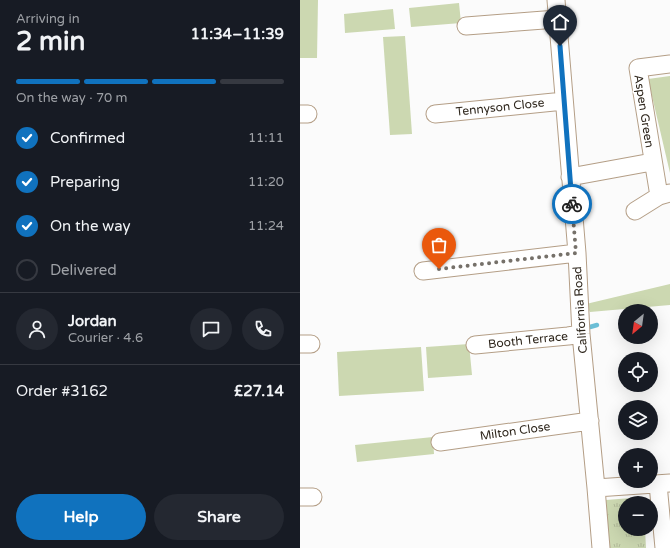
<!DOCTYPE html>
<html lang="en">
<head>
<meta charset="utf-8">
<style>
  :root { --surface:#171b24; --page:#242831; --text:#f1f3f6; --muted:#9ea1a6; --line:#363941; --accent:#1072be }
  body { margin:0; font-family:"Varela Round",sans-serif; background:var(--page); color:var(--text); height:100vh; display:flex; flex-direction:column; font-size:15px; white-space:nowrap }
  * { box-sizing:border-box; margin:0 }
  p { font-size:13px; color:var(--muted) }
  .icon { flex:none; width:22px; height:22px; fill:none; stroke:currentColor; stroke-width:2; stroke-linecap:round; stroke-linejoin:round }
  .map { position:relative; flex:1; overflow:hidden }
  .details { display:flex; flex-direction:column; background:var(--surface); width:300px }
  .details>* { flex:none }
  .needle { width:26px; rotate:209deg }
  .tools { position:absolute; left:318px; top:304px; display:grid; gap:8px }
  .tools a { display:grid; place-items:center; width:40px; height:40px; border-radius:50%; background:var(--surface); box-shadow:0 4px 16px #0002; font-size:20px }
  .pin { position:absolute; display:grid; place-items:center; width:34px; height:34px; color:#fff; margin:-41px -17px; border-radius:50% 50% 50% 0; rotate:-45deg; box-shadow:0 0 4px #0007 }
  .pin .icon { rotate:45deg }
  .courier { position:absolute; display:grid; place-items:center; width:40px; height:40px; margin:-20px; border:3px solid #1072be; border-radius:50%; background:#fff; color:#222; box-shadow:0 1px 5px #0007 }
  .headline em { font-style:normal; font-weight:700 }
  .headline div { display:flex; flex-direction:column-reverse }
  .headline { display:flex; align-items:center; justify-content:space-between; height:68px; padding:0 16px }
  h1 { font-size:26px; font-weight:700; line-height:30px }
  .bar { display:grid; grid-template-columns:repeat(4,1fr); gap:6px 4px; align-content:center; height:48px; padding:0 16px }
  .bar i { height:5px; border-radius:3px; background:var(--line) }
  .bar .on { background:var(--accent) }
  .bar p { grid-column:span 4 }
  .line { display:flex; align-items:center; gap:10px; padding:0 16px; border-top:1px solid var(--line) }
  .line div { flex:1 }
  .round { display:grid; place-items:center; flex:none; width:42px; height:42px; border-radius:21px; background:var(--page) }
  ol { padding:0 16px; list-style:none }
  li { display:flex; align-items:center; gap:12px; height:44px }
  li p { margin-inline-start:auto }
  li .icon { padding:4px; border-radius:50%; background:var(--accent); color:#fff; stroke-width:4 }
  li:last-child { color:var(--muted) }
  li i { width:22px; height:22px; border:2px solid var(--line); border-radius:50% }
  .button { display:flex; gap:8px; margin-top:auto; padding:8px 16px }
  .button a { flex:1; height:46px; border-radius:24px; background:var(--accent); color:#fff; font-size:16px; font-weight:700; line-height:46px; text-align:center }
  .button a+a { background:var(--page); color:var(--text) }
  main { display:flex; flex:1; min-height:0 }
  .map>svg:first-child { display:block }
  .grass { fill:#ccd8b1 }
  .park { fill:url(#park-tufts) }
  .lines { fill:none; stroke-linecap:round; stroke-linejoin:round }
  .stream { stroke:#6bbed6; stroke-width:4.5 }
  .minor-casing { stroke:#b49e86; stroke-width:19 }
  .minor { stroke:#fff; stroke-width:17 }
  .done { stroke:#76716a; stroke-width:4; stroke-dasharray:0 7.2 }
  .route { stroke:#1072be; stroke-width:5 }
  .labels { text-anchor:middle; stroke-width:3; stroke-linejoin:round; paint-order:stroke }
  .street-label { font-size:12px; fill:#2e261c; stroke:#fff }
</style>
</head>
<body>
<main>
<section class="details">
<div class="headline"><div><h1>2 min</h1><p>Arriving in</p></div><em>11:34–11:39</em></div>
<div class="bar"><i class="on"></i><i class="on"></i><i class="on"></i><i></i><p>On the way · 70 m</p></div>
<ol>
<li><svg class="icon" aria-label="check" viewBox="0 0 24 24"><path d="M5 12l5 5 9-10"/></svg>Confirmed<p>11:11</p></li>
<li><svg class="icon" aria-label="check" viewBox="0 0 24 24"><path d="M5 12l5 5 9-10"/></svg>Preparing<p>11:20</p></li>
<li><svg class="icon" aria-label="check" viewBox="0 0 24 24"><path d="M5 12l5 5 9-10"/></svg>On the way<p>11:24</p></li>
<li><i></i>Delivered</li>
</ol>
<div class="line" style="height:72px"><a class="round"><svg class="icon" aria-label="person" viewBox="0 0 24 24"><circle cx="12" cy="8" r="4"/><path d="M4 21q1-7 8-7t8 7"/></svg></a><div><b>Jordan</b><p>Courier · 4.6</p></div><a class="round"><svg class="icon" aria-label="chat" viewBox="0 0 24 24"><path d="M4 5h16v11H9l-5 4z"/></svg></a><a class="round"><svg class="icon" aria-label="phone" viewBox="0 0 24 24"><path d="M5 4h4l2 5-3 2q2 4 5 5l2-3 5 2v4C11 20 4 13 5 4z"/></svg></a></div>
<div class="line" style="height:52px"><div>Order #3162</div><b>£27.14</b></div>
<div class="button"><a>Help</a><a>Share</a></div>
</section>
<div class="map">
<svg width="370" height="548" viewBox="0 0 370 548">
  <defs>
    <pattern id="park-tufts" width="24" height="20" patternUnits="userSpaceOnUse"><rect width="24" height="20" fill="#ccd8b1"/><path d="M3 7l-1-3M5 7V3M7 7l1-3M15 17l-1-3M17 17v-4M19 17l1-3" fill="none" stroke="#b0b998"/></pattern>
  </defs>
  <rect width="100%" height="100%" fill="#fbfbfb"/>
  <!-- grass -->
  <path class="grass" d="M0,0H18L17,58H0Z
    M159,3L161,23L111,27L109,8Z
    M93,9L95,29L45,33L44,14Z
    M105,36L112,134L90,135L83,37Z
    M370,76V173L348,79Z
    M370,284V305L290,312L286,304Z
    M169,344L172,375L128,378L126,347Z
    M121,347L124,391L39,396L37,352Z
    M133,437L134,454L57,462L55,445Z"/>
  <!-- park -->
  <path class="park" d="M344,497V503H325V529H345L346,548H309L306,500Z"/>
  <g class="lines">
    <!-- stream -->
    <path class="stream" d="M290,327L297,325"/>
    <defs>
      <path id="minor" d="M256,0L277,253L281,334L296,488L301,548
        M166,26L257,19
        M0,114H8
        M135,114L264,101
        M270,177L352,162
        M359,196L338,68L370,64
        M335,211L359,196L370,193
        M123,271L277,253
        M0,344H11
        M175,345L268,336L281,334
        M140,442L290,421
        M358,484L364,548
        M296,488L370,483
        M0,497H13"/>
    </defs>
    <!-- minor casing -->
    <use href="#minor" class="minor-casing"/>
    <!-- minor -->
    <use href="#minor" class="minor"/>
  </g>
  <g class="lines">
    <!-- done -->
    <path class="done" d="M139,269L276,253L272,204"/>
    <!-- route -->
    <path class="route" d="M260,46L272,204"/>
  </g>
  <g class="labels">
    <!-- street labels -->
    <g class="street-label">
      <text transform="translate(200 107) rotate(-6)" y="4">Tennyson Close</text>
      <text transform="translate(344 111) rotate(81)" y="4">Aspen Green</text>
      <text transform="translate(280 310) rotate(-94)" y="4">California Road</text>
      <text transform="translate(228 340) rotate(-6)" y="4">Booth Terrace</text>
      <text transform="translate(215 431) rotate(-8)" y="4">Milton Close</text>
    </g>
  </g>
</svg>
<div class="tools">
<a><svg class="needle" viewBox="-14 -14 28 28"><path d="M0-13l5 13h-10z" fill="#e53935"/><path d="M0 13l5-13h-10z" fill="#9ea1a6"/></svg></a>
<a><svg class="icon" aria-label="locate" viewBox="0 0 24 24"><circle cx="12" cy="12" r="6"/><path d="M12 2v4M12 18v4M2 12h4M18 12h4"/></svg></a>
<a><svg class="icon" aria-label="layers" viewBox="0 0 24 24"><path d="M12 4l9 5-9 5-9-5zM3 14l9 5 9-5"/></svg></a>
<a>+</a>
<a>−</a>
</div>
<div class="pin" style="left:139px;top:269px;background:#ea580c"><svg class="icon" aria-label="bag" viewBox="0 0 24 24"><path d="M5 8h14l-1 12H6zM9 8a3 3 0 0 1 6 0"/></svg></div>
<div class="pin" style="left:260px;top:46px;background:#1f2937"><svg class="icon" aria-label="home" viewBox="0 0 24 24"><path d="M3 11l9-7 9 7M6 9v11h12V9"/></svg></div>
<div class="courier" style="left:272px;top:204px"><svg class="icon" aria-label="bike" viewBox="0 0 24 24"><circle cx="6" cy="16" r="4"/><circle cx="18" cy="16" r="4"/><path d="M6 16l4-8h5l3 8M10 8l3 8H6M13 5h3"/></svg></div>
</div>
</main>
</body>
</html>
